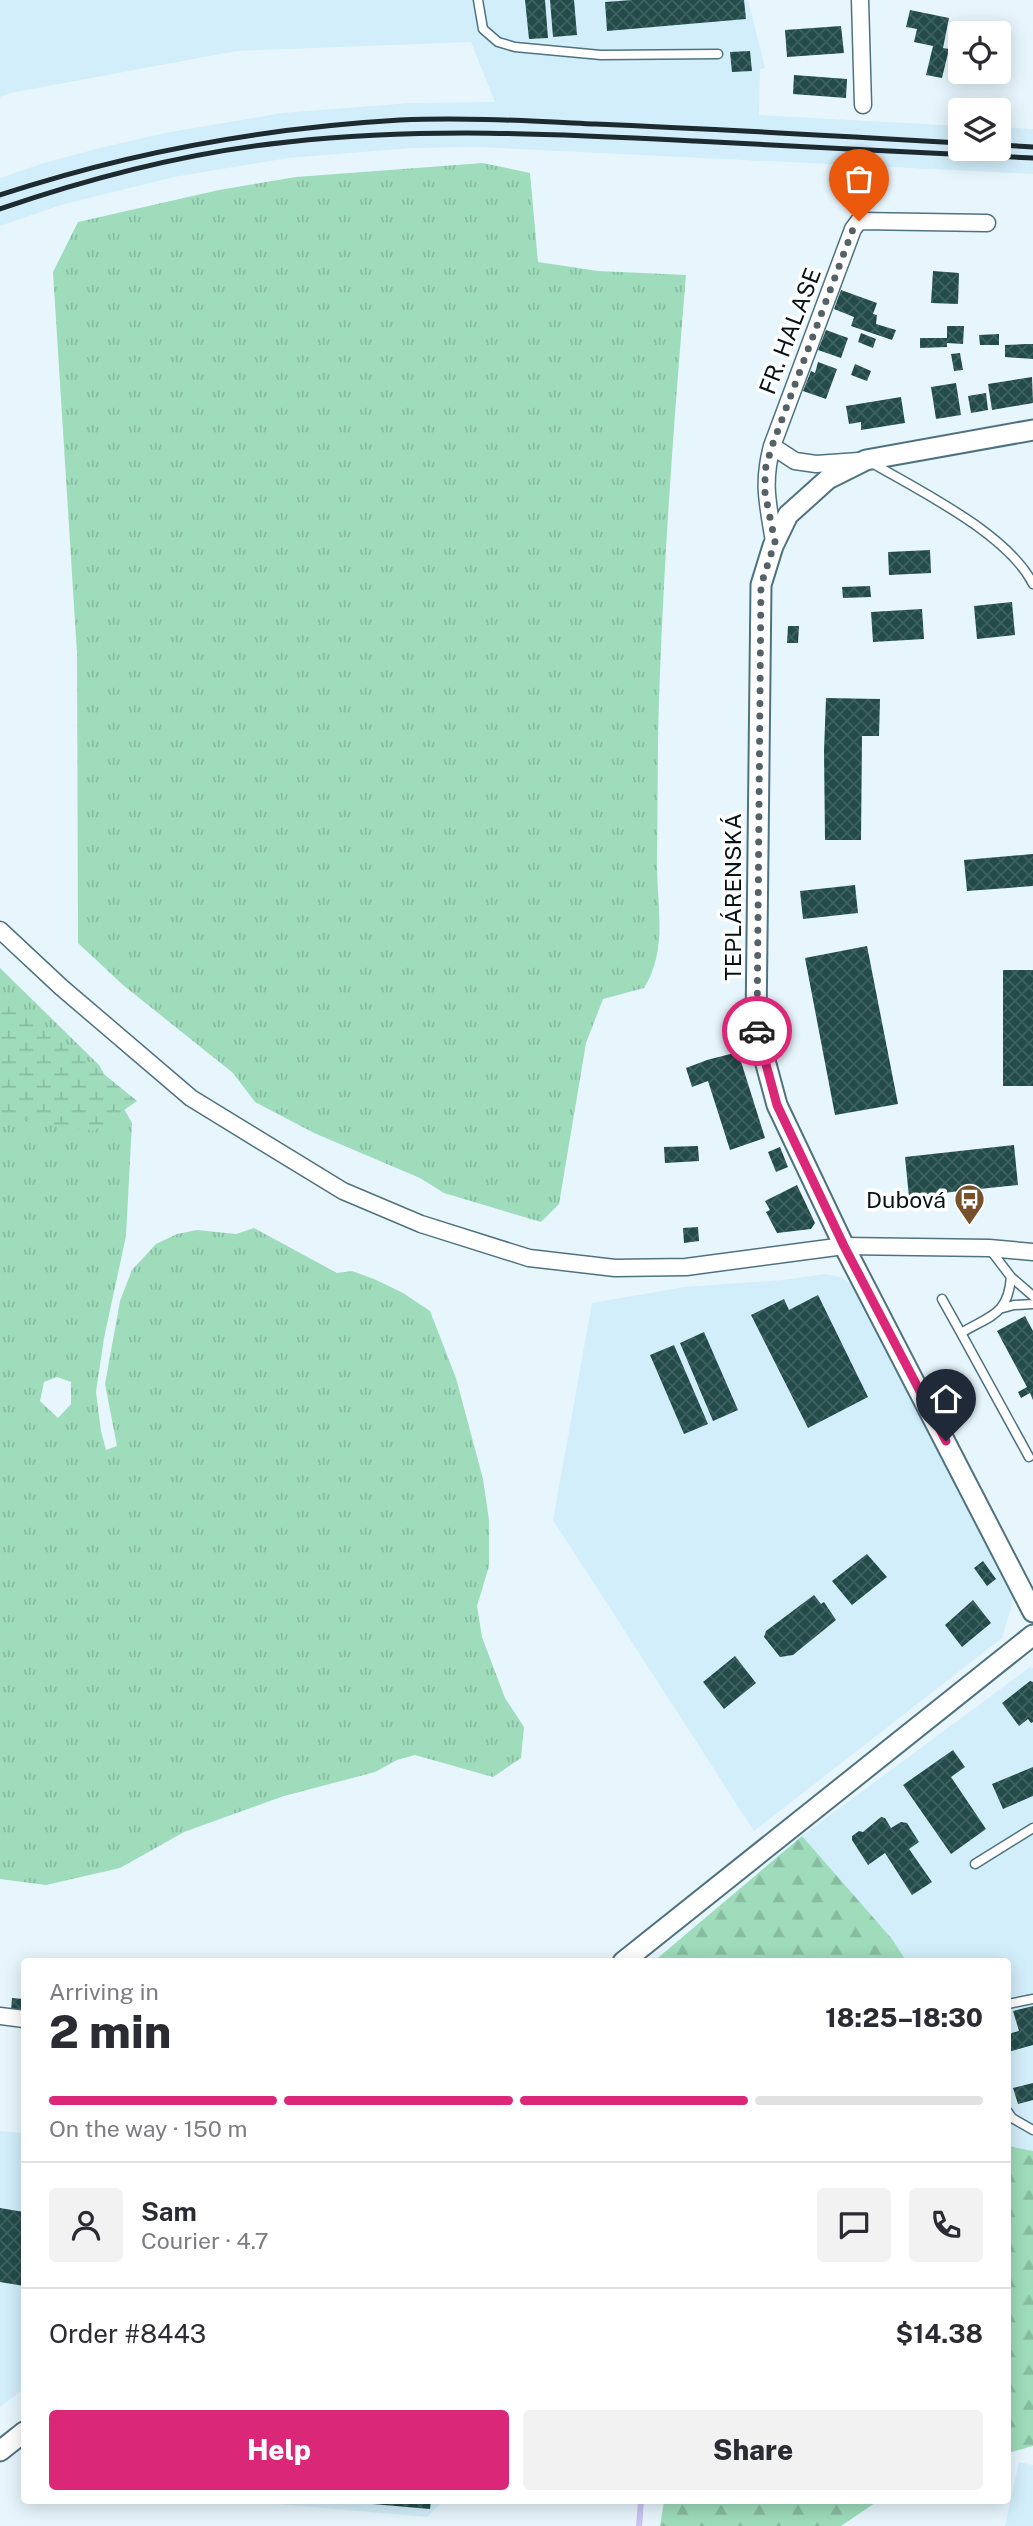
<!DOCTYPE html>
<html lang="en">
<head>
<meta charset="utf-8">
<style>
  :root { --surface:#fff; --page:#f2f2f3; --text:#2b2b33; --muted:#7c7c81; --line:#e1e1e2; --accent:#db2777 }
  body { margin:0; font-family:"Public Sans",sans-serif; background:var(--page); color:var(--text); height:100vh; display:flex; flex-direction:column; font-size:26px; white-space:nowrap }
  * { box-sizing:border-box; margin:0 }
  p { font-size:23px; color:var(--muted) }
  .icon { flex:none; width:38px; height:38px; fill:none; stroke:currentColor; stroke-width:2; stroke-linecap:round; stroke-linejoin:round }
  .map { position:relative; flex:1; overflow:hidden }
  .panel { position:absolute; left:21px; top:1958px; width:990px; height:546px; display:flex; flex-direction:column; background:var(--surface); border-radius:7px; box-shadow:0 4px 18px #0003 }
  .panel>* { flex:none }
  .controls { position:absolute; left:948px; top:21px; display:grid; gap:14px }
  .controls a { display:grid; place-items:center; width:63px; height:63px; border-radius:7px; background:var(--surface); box-shadow:0 4px 18px #0003; font-size:35px }
  .pin { position:absolute; display:grid; place-items:center; width:60px; height:60px; color:#fff; margin:-72px -30px; border-radius:50% 50% 50% 0; rotate:-45deg; box-shadow:0 0 7px #0007 }
  .pin .icon { rotate:45deg }
  .courier { position:absolute; display:grid; place-items:center; width:70px; height:70px; margin:-35px; border:5px solid #db2777; border-radius:50%; background:#fff; color:#222; box-shadow:0 2px 9px #0007 }
  .summary em { font-style:normal; font-weight:800 }
  .summary div { display:flex; flex-direction:column-reverse }
  .summary { display:flex; align-items:center; justify-content:space-between; height:119px; padding:0 28px }
  h1 { font-size:46px; font-weight:800; line-height:52px }
  .bar { display:grid; grid-template-columns:repeat(4,1fr); gap:10px 7px; align-content:center; height:84px; padding:0 28px }
  .bar i { height:9px; border-radius:5px; background:var(--line) }
  .bar .current { background:var(--accent) }
  .bar p { grid-column:span 4 }
  .line { display:flex; align-items:center; gap:18px; padding:0 28px; border-top:2px solid var(--line) }
  .line div { flex:1 }
  .round { display:grid; place-items:center; flex:none; width:74px; height:74px; border-radius:7px; background:var(--page) }
  .button { display:flex; gap:14px; margin-top:auto; padding:14px 28px }
  .button a { flex:1; height:80px; border-radius:7px; background:var(--accent); color:#fff; font-size:28px; font-weight:800; line-height:80px; text-align:center }
  .button a+a { background:var(--page); color:var(--text) }
  .map>svg:first-child { display:block }
  .built { fill:#d2eefa }
  .grass { fill:url(#grass-tufts); fill-rule:evenodd }
  .forest { fill:url(#forest-firs) }
  .wetland { fill:url(#wetland-marsh) }
  .lines { fill:none; stroke-linecap:round; stroke-linejoin:round }
  .stream { stroke:#c8c4f4; stroke-width:6 }
  .building { fill:url(#building-cross-hatch) }
  .service-casing { stroke:#4f7280; stroke-width:11 }
  .minor-casing { stroke:#4f7280; stroke-width:19 }
  .tertiary-casing { stroke:#4f7280; stroke-width:23 }
  .service { stroke:#fff; stroke-width:8 }
  .minor { stroke:#fff; stroke-width:16 }
  .tertiary { stroke:#fff; stroke-width:19 }
  .rail { stroke:#1d2a30; stroke-width:5 }
  .done { stroke:#546268; stroke-width:7; stroke-dasharray:0 12.6 }
  .route { stroke:#db2777; stroke-width:9 }
  .labels { text-anchor:middle; stroke-width:7; stroke-linejoin:round; paint-order:stroke }
  .street-label { font-size:23px; fill:#051218; stroke:#fff }
  .poi-label { font-size:23px; fill:#051218; stroke:#fff; text-anchor:end }
</style>
</head>
<body>
<div class="map">
<svg width="1033" height="2526" viewBox="0 0 1033 2526">
  <defs>
    <pattern id="grass-tufts" width="24" height="20" patternUnits="userSpaceOnUse" patternTransform="scale(1.75)"><rect width="24" height="20" fill="#9edcbb"/><path d="M3 7l-1-3M5 7V3M7 7l1-3M15 17l-1-3M17 17v-4M19 17l1-3" fill="none" stroke="#87bca0"/></pattern>
    <pattern id="forest-firs" width="22" height="20" patternUnits="userSpaceOnUse" patternTransform="scale(1.75)"><rect width="22" height="20" fill="#9edcbb"/><path d="M5 1l3.5 6h-7zM16 11l3.5 6h-7z" fill="#87bca0"/></pattern>
    <pattern id="wetland-marsh" width="20" height="14" patternUnits="userSpaceOnUse" patternTransform="scale(1.75)"><rect width="20" height="14" fill="#9edcbb"/><path d="M1 5h8M5 5V1M11 12h8M15 12V8" fill="none" stroke="#87bca0"/></pattern>
    <pattern id="building-cross-hatch" width="8" height="8" patternUnits="userSpaceOnUse" patternTransform="scale(1.75)"><rect width="8" height="8" fill="#224b49"/><path d="M0 0l8 8M0 8l8-8" fill="none" stroke="#3f6160"/></pattern>
  </defs>
  <rect width="100%" height="100%" fill="#e7f6fd"/>
  <!-- built -->
  <path class="built" d="M0,0H748L765,68L760,69L759,115L961,126V149H999V127L1033,129V174L478,147L412,148L288,158L174,177L61,205L0,226V178L47,162L108,146L165,133L282,113L410,103L495,102L471,42L237,51L10,93L0,97Z
    M825,1274L840,1277L857,1286L1015,1594L1002,1638L754,1831L553,1520L592,1303L684,1287L783,1280Z
    M1030,1667L1033,1668V2151L1008,2146V1962H907L892,1939L802,1836Z
    M0,2131L24,2133V2389L0,2407Z
    M1019,2462L1033,2465V2526H1005Z
    M162,2501H443L427,2517L278,2504Z"/>
  <!-- grass -->
  <path class="grass" d="M483,163L530,173L538,262L598,271L686,275C675,408 665,540 660,673C657,737 658,801 657,864C657,908 668,949 644,988L603,999L586,1043L559,1204L541,1222L444,1193L420,1178L314,1133L255,1102L233,1073L123,985L78,943L77,653L53,272L78,222L219,190L296,177Z
    M0,968L99,1065L132,1123L126,1236L104,1338L96,1392L101,1431L106,1450L117,1446L105,1384L120,1301L132,1270L156,1244L177,1234L197,1230L236,1234L254,1228L337,1273L352,1271L374,1279L403,1293L430,1311L456,1378L483,1479L489,1520V1566L477,1606L482,1637L505,1698L524,1727L521,1758L493,1777L415,1755L397,1760L375,1772L284,1796L184,1832L120,1868L46,1885L0,1879ZM57,1377L71,1382V1404L58,1418L40,1401L44,1382Z"/>
  <!-- forest -->
  <path class="forest" d="M802,1836L892,1939L907,1962H653Z
    M1008,2146L1033,2151V2446L1008,2453Z
    M664,2501H878L841,2526H660Z"/>
  <!-- wetland -->
  <path class="wetland" d="M0,992L8,996L137,1101L94,1131L0,1118Z"/>
  <g class="lines">
    <!-- stream -->
    <path class="stream" d="M639,2526L641,2501"/>
  </g>
  <!-- building -->
  <path class="building" d="M525,0H545L548,38L529,39Z
    M550,0H574L577,35L553,37Z
    M632,0H744L746,19L607,31L605,2Z
    M910,10L949,18L943,48L949,49L942,78L926,75L933,46L914,42L917,29L906,27Z
    M841,26L844,53L787,57L785,30Z
    M750,51L752,71L732,72L730,52Z
    M794,75L847,79L846,98L793,94Z
    M933,271L959,273L958,304L931,303Z
    M841,290L877,303L873,314L877,315L876,324L896,330L892,340L851,326L854,317L834,309Z
    M947,326H964L963,344L947,343V347L920,348V338H947Z
    M826,330L848,338L841,358L818,350Z
    M861,333L876,339L873,348L858,342Z
    M999,334V345H980L979,335Z
    M1026,344H1033V359L1005,357V345Z
    M960,353L963,370L954,371L951,354Z
    M818,362L837,369L826,399L803,391L811,371L815,373Z
    M855,364L871,371L867,381L851,375Z
    M1032,377L1033,403L992,410L988,384Z
    M956,383L961,415L936,419L931,387Z
    M986,393L988,410L971,413L968,396Z
    M901,397L905,423L861,430V422L849,424L846,406Z
    M930,550L931,573L889,575L888,552Z
    M870,586L871,597L843,598L842,587Z
    M1012,602L1015,635L977,639L974,606Z
    M922,609L924,639L873,642L871,612Z
    M788,626H799L798,643H787Z
    M826,698L880,699L879,736H862L861,840H825L824,751Z
    M1033,854V886L967,891L964,860Z
    M855,885L858,913L803,919L800,891Z
    M867,946L898,1104L835,1115L805,958Z
    M1003,970H1033V1086H1003Z
    M738,1052L765,1138L730,1150L708,1081L692,1087L686,1068L707,1060Z
    M1014,1145L1018,1185L969,1190L971,1205L962,1206L960,1191L909,1197L905,1157Z
    M698,1146L699,1161L665,1163L664,1147Z
    M780,1147L788,1167L776,1172L768,1152Z
    M797,1185L815,1223L811,1229L777,1233L766,1212L770,1210L765,1201Z
    M698,1227L699,1241L684,1243L683,1228Z
    M818,1295L868,1397L808,1428L751,1315L784,1299L789,1310Z
    M1025,1316L1033,1331V1400L1030,1393L1021,1398L1018,1392L1027,1387L997,1331Z
    M704,1332L738,1410L713,1421L680,1343Z
    M674,1345L708,1424L684,1434L650,1355Z
    M867,1554L887,1577L852,1605L832,1581Z
    M983,1561L996,1579L987,1586L974,1568Z
    M814,1595L821,1604L824,1602L836,1620L793,1655L780,1657L764,1637L766,1631Z
    M973,1600L991,1623L962,1647L945,1625Z
    M735,1656L756,1683L724,1709L703,1682Z
    M1030,1681L1033,1682V1722L1031,1723L1028,1719L1019,1726L1002,1703Z
    M953,1750L965,1767L951,1777L986,1829L951,1854L903,1785Z
    M1033,1767V1796L1003,1809L992,1784Z
    M881,1817L885,1818L891,1828L901,1822L907,1823L919,1842L909,1849L932,1882L912,1895L885,1853L868,1865L852,1840V1836L859,1831L863,1832Z
    M12,1998L23,1999L24,2012L11,2011Z
    M1033,2006V2045L1008,2052V2034L1019,2031L1013,2011Z
    M1033,2083V2100L1018,2104L1013,2088Z
    M0,2208L24,2212V2286L0,2282Z
    M361,2501H431L430,2509L361,2503Z"/>
  <g class="lines">
    <defs>
      <path id="service" d="M478,0L483,29L498,42L515,47L601,55L718,54
        M872,463C920,491 1008,534 1033,584
        M989,1248L1011,1277C1008,1315 991,1315 961,1333L1029,1457
        M1011,1277L1033,1296
        M942,1299L961,1333
        M1003,1308L1014,1305L1033,1304
        M975,1864L1033,1828
        M1008,2004L1033,1999
        M1008,2112L1012,2118L1033,2130"/>
      <path id="minor" d="M860,0L863,105
        M772,446L795,461L816,464L859,461
        M774,542C768,504 762,484 772,446L853,229L859,221L987,223
        M0,930L61,987L191,1098L343,1191L421,1224L529,1258L615,1268L686,1267L844,1246L989,1248L1033,1252
        M0,2016L24,2019"/>
      <path id="tertiary" d="M1033,430L866,460L828,479L788,515L773,546L761,585L756,1027L777,1105L844,1246L1033,1612
        M623,1962L1033,1635
        M0,2451L24,2432"/>
    </defs>
    <!-- service casing -->
    <use href="#service" class="service-casing"/>
    <!-- minor casing -->
    <use href="#minor" class="minor-casing"/>
    <!-- tertiary casing -->
    <use href="#tertiary" class="tertiary-casing"/>
    <!-- service -->
    <use href="#service" class="service"/>
    <!-- minor -->
    <use href="#minor" class="minor"/>
    <!-- tertiary -->
    <use href="#tertiary" class="tertiary"/>
    <!-- rail -->
    <path class="rail" d="M999,145L1033,147
      M0,195C130,152 263,128 400,120C465,117 531,121 596,124C717,129 839,136 961,143
      M0,209C93,177 190,152 288,142C425,127 557,134 695,141C808,147 920,153 1033,158"/>
  </g>
  <g class="lines">
    <!-- done -->
    <path class="done" d="M757,1031L761,585L775,542L765,493V470L772,446L853,229L859,221"/>
    <!-- route -->
    <path class="route" d="M757,1031L777,1105L844,1246L946,1441"/>
  </g>
  <!-- icons -->
  <defs>
    <symbol id="bus-pin" viewBox="-11 -11 22 30"><path d="M0 17L-7.5 6A9.5 9.5 0 1 1 7.5 6Z" fill="#76512c" stroke="#fff"/><path d="M-5-6H5V4H4V6H2V4H-2V6H-4V4H-5ZM-3.5-4V0h7V-4ZM-3.5 1.2v1.5H-2V1.2ZM2 1.2v1.5H3.5V1.2Z" fill="#fff"/></symbol>
  </defs>
  <g fill-rule="evenodd">
    <use href="#bus-pin" x="952" y="1182" width="35" height="47"/>
  </g>
  <g class="labels">
    <!-- street labels -->
    <g class="street-label">
      <text transform="translate(790 331) rotate(-69)" y="8">FR. HALASE</text>
      <text transform="translate(733 897) rotate(-90)" y="8">TEPLÁRENSKÁ</text>
    </g>
    <!-- poi labels -->
    <g class="poi-label">
      <text x="946" y="1208">Dubová</text>
    </g>
  </g>
</svg>
<div class="controls">
<a><svg class="icon" aria-label="locate" viewBox="0 0 24 24"><circle cx="12" cy="12" r="6"/><path d="M12 2v4M12 18v4M2 12h4M18 12h4"/></svg></a>
<a><svg class="icon" aria-label="layers" viewBox="0 0 24 24"><path d="M12 4l9 5-9 5-9-5zM3 14l9 5 9-5"/></svg></a>
</div>
<div class="pin" style="left:859px;top:221px;background:#ea580c"><svg class="icon" aria-label="bag" viewBox="0 0 24 24"><path d="M5 8h14l-1 12H6zM9 8a3 3 0 0 1 6 0"/></svg></div>
<div class="pin" style="left:946px;top:1441px;background:#1f2937"><svg class="icon" aria-label="home" viewBox="0 0 24 24"><path d="M3 11l9-7 9 7M6 9v11h12V9"/></svg></div>
<div class="courier" style="left:757px;top:1031px"><svg class="icon" aria-label="car" viewBox="0 0 24 24"><path d="M5 17H2v-5l4-1 3-4h7l3 4 3 1v5h-3M9 17h6M6 11h13"/><circle cx="7" cy="17" r="2"/><circle cx="17" cy="17" r="2"/></svg></div>
<section class="panel">
<div class="summary"><div><h1>2 min</h1><p>Arriving in</p></div><em>18:25–18:30</em></div>
<div class="bar"><i class="current"></i><i class="current"></i><i class="current"></i><i></i><p>On the way · 150 m</p></div>
<div class="line" style="height:126px"><a class="round"><svg class="icon" aria-label="person" viewBox="0 0 24 24"><circle cx="12" cy="8" r="4"/><path d="M4 21q1-7 8-7t8 7"/></svg></a><div><b>Sam</b><p>Courier · 4.7</p></div><a class="round"><svg class="icon" aria-label="chat" viewBox="0 0 24 24"><path d="M4 5h16v11H9l-5 4z"/></svg></a><a class="round"><svg class="icon" aria-label="phone" viewBox="0 0 24 24"><path d="M5 4h4l2 5-3 2q2 4 5 5l2-3 5 2v4C11 20 4 13 5 4z"/></svg></a></div>
<div class="line" style="height:91px"><div>Order #8443</div><b>$14.38</b></div>
<div class="button"><a>Help</a><a>Share</a></div>
</section>
</div>
</body>
</html>
